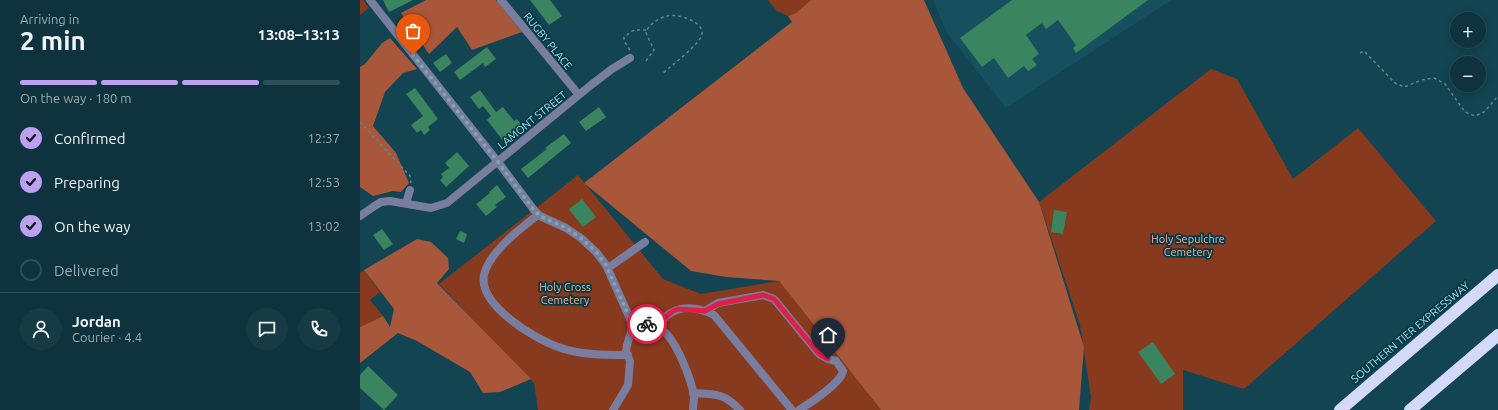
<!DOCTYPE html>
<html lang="en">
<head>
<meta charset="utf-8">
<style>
  :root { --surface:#0e333e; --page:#173b45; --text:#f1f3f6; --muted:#9baab0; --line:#2e4e58; --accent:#bca0f2 }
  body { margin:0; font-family:Ubuntu,sans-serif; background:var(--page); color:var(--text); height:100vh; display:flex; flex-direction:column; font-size:15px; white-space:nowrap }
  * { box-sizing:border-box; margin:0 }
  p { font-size:13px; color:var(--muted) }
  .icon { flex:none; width:22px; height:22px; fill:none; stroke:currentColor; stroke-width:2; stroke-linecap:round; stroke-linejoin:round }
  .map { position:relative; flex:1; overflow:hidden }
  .side { display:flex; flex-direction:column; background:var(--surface); width:360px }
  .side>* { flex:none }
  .fabs { position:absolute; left:1090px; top:12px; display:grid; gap:8px }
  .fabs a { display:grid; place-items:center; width:36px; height:36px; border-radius:50%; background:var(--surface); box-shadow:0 2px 10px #0003,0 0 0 1px var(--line); font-size:20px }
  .pin { position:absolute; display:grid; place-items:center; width:34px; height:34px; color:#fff; margin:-41px -17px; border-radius:50% 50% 50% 0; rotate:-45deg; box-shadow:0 0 4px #0007 }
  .pin .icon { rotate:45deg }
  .courier { position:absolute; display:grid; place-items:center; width:40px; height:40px; margin:-20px; border:3px solid #e11d48; border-radius:50%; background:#fff; color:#222; box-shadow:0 1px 5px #0007 }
  .headline em { font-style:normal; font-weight:700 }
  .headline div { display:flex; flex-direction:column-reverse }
  .headline { display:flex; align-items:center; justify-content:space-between; height:68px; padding:0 20px }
  h1 { font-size:26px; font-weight:700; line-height:30px }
  .bar { display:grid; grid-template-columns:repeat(4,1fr); gap:6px 4px; align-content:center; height:48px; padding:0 20px }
  .bar i { height:5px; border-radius:3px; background:var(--line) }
  .bar .on { background:var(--accent) }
  .bar p { grid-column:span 4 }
  .line { display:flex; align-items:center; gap:10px; padding:0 20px; border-top:1px solid var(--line) }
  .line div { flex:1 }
  .round { display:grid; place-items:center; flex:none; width:42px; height:42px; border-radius:21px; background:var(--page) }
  ol { padding:0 20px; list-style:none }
  li { display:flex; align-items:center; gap:12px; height:44px }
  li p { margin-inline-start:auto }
  li .icon { padding:4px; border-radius:50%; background:var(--accent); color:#111; stroke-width:4 }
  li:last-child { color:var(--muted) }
  li i { width:22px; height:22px; border:2px solid var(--line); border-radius:50% }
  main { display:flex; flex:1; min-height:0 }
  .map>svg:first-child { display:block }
  .built { fill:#16505f }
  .green { fill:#873a1d }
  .forest { fill:#a9573b }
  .building { fill:#3a8460 }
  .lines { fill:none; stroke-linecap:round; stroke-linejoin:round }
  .path { stroke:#598795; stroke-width:1.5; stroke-dasharray:3 3; stroke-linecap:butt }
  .minor { stroke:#797d9f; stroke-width:8 }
  .highway { stroke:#d4d8fa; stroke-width:12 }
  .done { stroke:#7ba7b5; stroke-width:4; stroke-dasharray:0 7.2 }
  .route { stroke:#e11d48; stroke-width:5 }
  .labels { text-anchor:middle; stroke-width:3.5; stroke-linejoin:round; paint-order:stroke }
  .street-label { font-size:11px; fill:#b3dcea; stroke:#033a47 }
  .park-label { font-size:11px; fill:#f5b099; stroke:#033a47 }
</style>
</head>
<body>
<main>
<section class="side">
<div class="headline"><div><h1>2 min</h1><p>Arriving in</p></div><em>13:08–13:13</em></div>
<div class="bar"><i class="on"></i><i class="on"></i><i class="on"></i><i></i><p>On the way · 180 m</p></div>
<ol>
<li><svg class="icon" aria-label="check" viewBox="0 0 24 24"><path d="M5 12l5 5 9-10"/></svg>Confirmed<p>12:37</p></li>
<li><svg class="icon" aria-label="check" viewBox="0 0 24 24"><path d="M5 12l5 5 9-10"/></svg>Preparing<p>12:53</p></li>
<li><svg class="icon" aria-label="check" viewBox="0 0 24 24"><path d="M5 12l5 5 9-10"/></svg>On the way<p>13:02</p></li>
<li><i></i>Delivered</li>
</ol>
<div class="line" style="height:72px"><a class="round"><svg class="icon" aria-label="person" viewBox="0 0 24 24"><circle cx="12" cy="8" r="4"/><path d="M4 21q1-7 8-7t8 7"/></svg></a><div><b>Jordan</b><p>Courier · 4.4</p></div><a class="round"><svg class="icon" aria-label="chat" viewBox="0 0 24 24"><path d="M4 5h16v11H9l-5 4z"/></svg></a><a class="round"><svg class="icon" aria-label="phone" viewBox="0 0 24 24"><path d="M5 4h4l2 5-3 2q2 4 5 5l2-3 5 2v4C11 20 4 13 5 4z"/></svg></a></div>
</section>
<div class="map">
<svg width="1138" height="410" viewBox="0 0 1138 410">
  <rect width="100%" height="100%" fill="#124452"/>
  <!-- built -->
  <path class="built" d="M573,0H811L646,108L587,33Z"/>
  <!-- green -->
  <path class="green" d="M0,0H3L9,8L0,15Z
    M408,0H451L436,13L428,16L417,11Z
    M851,69L877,79L933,179L998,128L1076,221L884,389L823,370V410H729L731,397L720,325L679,202Z
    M218,175L303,279L341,294L419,281L521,410H178L174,383L79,284Z
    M4,270L20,292L10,300L23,316L0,327V273Z"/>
  <!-- forest -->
  <path class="forest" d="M66,0H136L162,32L112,50L97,27L69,54L41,13Z
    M451,0H564L603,88L679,202L724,347L719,410H521L419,281L366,277L331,271L224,183L432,22L428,16L436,13Z
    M30,38L57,69L43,73L25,92L13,126L36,153L49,183L41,192L33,191L13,196L0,187V67L5,64L22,43Z
    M57,239L71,242L88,258L89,269L77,283L171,379L140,392L123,393L110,372L57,341L38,333L0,363V327L23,316L30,327L34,309L4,270Z"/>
  <!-- building -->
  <path class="building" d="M23,0H53L29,12Z
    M170,0H190L202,16L189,25Z
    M652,0H788L716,53L713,48L716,45L698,20L686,29L682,23L666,35L679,54L672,59L677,65L668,71L664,66L648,78L634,58L622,67L600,38Z
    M127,47L136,59L125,67L123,63L100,80L94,72Z
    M86,54L92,63L80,72L73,63Z
    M55,88L78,119L68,127L70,130L64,135L61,130L57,133L51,125L63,116L46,94Z
    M120,90L136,112L143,107L154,121L157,119L163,127L144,142L127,120L131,116L123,106L119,109L110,97Z
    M239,107L246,117L226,131L219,122Z
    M204,134L211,143L168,178L161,169L187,149L185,148Z
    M97,152L109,166L86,187L80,180L83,177L81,174L89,168L85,163Z
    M137,185L146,197L135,205L137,207L126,216L116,204L130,193L129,192Z
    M222,199L236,217L223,227L209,209Z
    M694,210L707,212L703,234L691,232Z
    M22,229L33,244L24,250L13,235Z
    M100,231L107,234L104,243L96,239Z
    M793,342L815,374L801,384L778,352Z
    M8,366L38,395L24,410L0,388V375Z"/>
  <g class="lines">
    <!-- path -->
    <path class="path" d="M270,50L264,41V37L274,30H287
      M1000,53L1004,51L1035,83L1044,87L1062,80L1074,78L1085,84L1105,112L1115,116L1124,112L1138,96
      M286,61L294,50L286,33C287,28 290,26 293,23C297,20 302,17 307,16C317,13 348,22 341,37C335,48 312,65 302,74
      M0,122L50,176L51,183"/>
    <!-- minor -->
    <path class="minor" d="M10,0L138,162L174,210L180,216L206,228L221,238L237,253L246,265L272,323C278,325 282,323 288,324C292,325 298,328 302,330C316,339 332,381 334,397C334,401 333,406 333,410
      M141,0L219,95
      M46,203L50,190
      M178,215C161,228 129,252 124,275C118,305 175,339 198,347C219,355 245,355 268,355
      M0,216L13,207L21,202L30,201L71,208L87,203L231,85L252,69L270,58
      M248,268L285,242
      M345,311L358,303L403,295L414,299L459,354L468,359L476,361L483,371C481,383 449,404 439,410
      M297,327C311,305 332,304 354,315L432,410
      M333,393C355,394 364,393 380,410
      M253,410L268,385L270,361L266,352L267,345L274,323"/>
    <!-- highway -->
    <path class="highway" d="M980,410L1138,275
      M1050,410L1138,335"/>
  </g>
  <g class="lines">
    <!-- done -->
    <path class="done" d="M53,55L138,162L174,210L180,216L206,228L221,238L237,253L246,265L272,323L278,325L287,324"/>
    <!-- route -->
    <path class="route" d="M287,324L297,327L302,320L313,311L318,309L345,311L358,304L403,295L414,299L459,354L468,359"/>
  </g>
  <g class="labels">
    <!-- street labels -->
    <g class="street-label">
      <text transform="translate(188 41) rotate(51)" y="4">RUGBY PLACE</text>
      <text transform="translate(172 120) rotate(-39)" y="4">LAMONT STREET</text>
      <text transform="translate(1050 332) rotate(-40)" y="4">SOUTHERN TIER EXPRESSWAY</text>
    </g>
    <!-- park labels -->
    <g class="park-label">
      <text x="828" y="243">Holy Sepulchre<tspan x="828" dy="13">Cemetery</tspan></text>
      <text x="205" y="291">Holy Cross<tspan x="205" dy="13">Cemetery</tspan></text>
    </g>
  </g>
</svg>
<div class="fabs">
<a>+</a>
<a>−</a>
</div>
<div class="pin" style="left:53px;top:55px;background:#ea580c"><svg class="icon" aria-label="bag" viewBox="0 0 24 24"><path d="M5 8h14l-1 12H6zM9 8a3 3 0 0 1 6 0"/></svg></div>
<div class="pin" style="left:468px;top:359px;background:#1f2937"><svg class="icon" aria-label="home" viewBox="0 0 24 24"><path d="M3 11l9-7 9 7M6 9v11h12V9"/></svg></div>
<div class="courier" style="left:287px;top:324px"><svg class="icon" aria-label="bike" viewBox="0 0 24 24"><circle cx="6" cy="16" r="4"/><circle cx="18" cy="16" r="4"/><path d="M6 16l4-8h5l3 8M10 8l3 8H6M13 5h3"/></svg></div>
</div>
</main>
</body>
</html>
